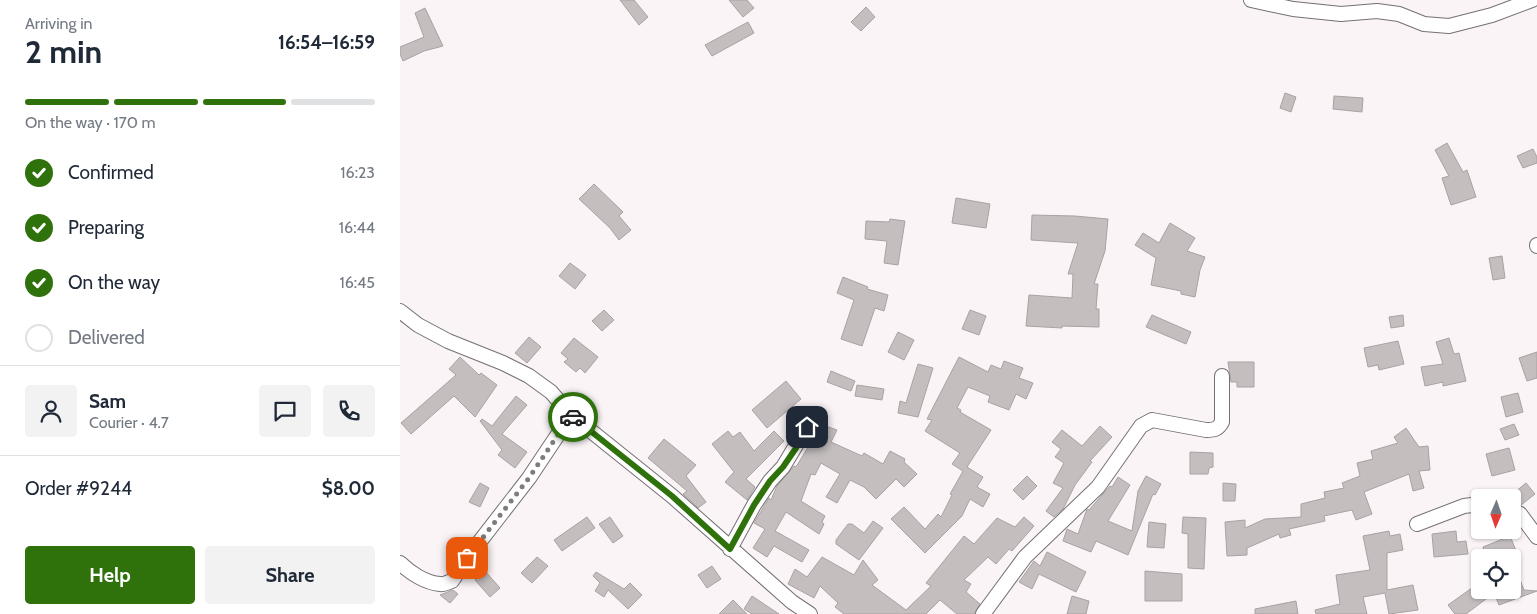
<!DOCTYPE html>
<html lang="en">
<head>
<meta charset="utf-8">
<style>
  :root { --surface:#fff; --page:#f2f2f3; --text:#1f2937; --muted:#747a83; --line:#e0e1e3; --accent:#2f710b }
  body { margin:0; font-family:Cabin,sans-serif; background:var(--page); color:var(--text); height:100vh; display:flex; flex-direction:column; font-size:19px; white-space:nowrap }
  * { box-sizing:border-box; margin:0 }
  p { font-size:16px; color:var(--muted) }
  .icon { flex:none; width:28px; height:28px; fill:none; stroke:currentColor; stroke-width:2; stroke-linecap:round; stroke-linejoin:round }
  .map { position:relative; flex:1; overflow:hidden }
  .drawer { display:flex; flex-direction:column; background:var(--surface); width:400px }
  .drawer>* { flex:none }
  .needle { width:32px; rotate:182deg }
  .fabs { position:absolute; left:1071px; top:489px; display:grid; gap:10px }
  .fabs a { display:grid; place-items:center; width:50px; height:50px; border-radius:5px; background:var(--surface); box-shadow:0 1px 4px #0004; font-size:25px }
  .pin { position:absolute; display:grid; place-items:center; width:42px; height:42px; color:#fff; margin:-21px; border-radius:10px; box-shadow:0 2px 8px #0006 }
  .courier { position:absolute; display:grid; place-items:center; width:50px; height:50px; margin:-25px; border:4px solid #2f710b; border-radius:50%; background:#fff; color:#222; box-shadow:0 1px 6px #0007 }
  .summary em { font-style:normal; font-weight:800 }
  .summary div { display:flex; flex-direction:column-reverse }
  .summary { display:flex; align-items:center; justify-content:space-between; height:85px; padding:0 25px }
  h1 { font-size:32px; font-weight:800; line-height:38px }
  .bar { display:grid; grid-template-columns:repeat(4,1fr); gap:8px 5px; align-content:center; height:60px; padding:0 25px }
  .bar i { height:6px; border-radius:4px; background:var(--line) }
  .bar .selected { background:var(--accent) }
  .bar p { grid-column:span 4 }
  .line { display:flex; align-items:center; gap:12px; padding:0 25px; border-top:1px solid var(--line) }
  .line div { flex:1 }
  .round { display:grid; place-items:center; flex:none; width:52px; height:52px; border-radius:5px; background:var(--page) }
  ol { padding:0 25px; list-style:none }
  li { display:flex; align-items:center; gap:15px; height:55px }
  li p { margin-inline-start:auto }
  li .icon { padding:5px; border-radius:50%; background:var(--accent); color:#fff; stroke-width:4 }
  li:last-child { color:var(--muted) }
  li i { width:28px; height:28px; border:2px solid var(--line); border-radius:50% }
  .cta { display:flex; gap:10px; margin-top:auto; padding:10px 25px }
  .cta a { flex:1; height:58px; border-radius:5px; background:var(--accent); color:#fff; font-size:20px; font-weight:800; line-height:58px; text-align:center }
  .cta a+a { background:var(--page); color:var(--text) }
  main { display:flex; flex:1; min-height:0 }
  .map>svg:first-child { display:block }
  .building { fill:#c4bebf; stroke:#a8a2a3 }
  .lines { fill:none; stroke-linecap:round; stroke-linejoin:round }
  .minor-casing { stroke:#757073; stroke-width:16 }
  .minor { stroke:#fff; stroke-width:14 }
  .done { stroke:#807c7e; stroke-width:5; stroke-dasharray:0 9 }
  .route { stroke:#2f710b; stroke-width:6 }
</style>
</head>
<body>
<main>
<section class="drawer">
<div class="summary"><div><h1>2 min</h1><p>Arriving in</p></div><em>16:54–16:59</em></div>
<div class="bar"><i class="selected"></i><i class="selected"></i><i class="selected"></i><i></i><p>On the way · 170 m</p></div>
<ol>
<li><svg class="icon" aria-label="check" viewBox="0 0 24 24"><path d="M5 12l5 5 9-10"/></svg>Confirmed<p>16:23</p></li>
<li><svg class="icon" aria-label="check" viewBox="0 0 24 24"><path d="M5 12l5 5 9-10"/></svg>Preparing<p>16:44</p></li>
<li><svg class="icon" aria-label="check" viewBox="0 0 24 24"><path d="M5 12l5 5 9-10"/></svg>On the way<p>16:45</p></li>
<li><i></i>Delivered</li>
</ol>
<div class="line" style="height:90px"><a class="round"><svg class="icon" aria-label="person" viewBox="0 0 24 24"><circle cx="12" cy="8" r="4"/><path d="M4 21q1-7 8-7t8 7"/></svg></a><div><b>Sam</b><p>Courier · 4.7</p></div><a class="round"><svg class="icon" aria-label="chat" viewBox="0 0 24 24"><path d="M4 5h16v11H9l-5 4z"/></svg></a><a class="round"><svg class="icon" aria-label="phone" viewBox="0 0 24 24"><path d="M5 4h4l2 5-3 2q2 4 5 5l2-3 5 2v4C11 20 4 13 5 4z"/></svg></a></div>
<div class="line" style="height:65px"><div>Order #9244</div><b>$8.00</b></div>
<div class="cta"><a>Help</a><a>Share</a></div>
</section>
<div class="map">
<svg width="1137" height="614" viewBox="0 0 1137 614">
  <rect width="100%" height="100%" fill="#faf4f7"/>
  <!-- building -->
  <path class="building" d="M220,0H234L248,17L239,25Z
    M329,0H347L354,8L343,17Z
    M466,7L475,17L461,31L451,22Z
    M25,8L43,46L24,51L3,61L0,54V47L24,37L15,13Z
    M348,22L354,33L312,56L305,45Z
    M885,93L896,97L891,112L880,108Z
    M934,96L963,98L962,112L933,109Z
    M1047,143L1063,172L1067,170L1076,197L1051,205L1042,178L1049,176L1035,150Z
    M1133,149L1137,157V163L1123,168L1117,156Z
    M194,184L223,212L219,216L231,230L219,240L210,228L179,199Z
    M556,198L590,204L586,228L552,223Z
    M632,215L675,216L708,219L705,251L694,284H698L696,309H699V327L662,326V328L626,326L629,295L672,298L673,274H668L678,243L631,240Z
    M490,219L505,221L498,265L484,263L487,241L465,239L466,221L489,222Z
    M770,223L795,238L787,251L805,257L800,270L795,297L781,294V291L751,285L756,258L735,245L743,233L759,243Z
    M1102,256L1105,278L1093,280L1089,258Z
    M170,263L186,275L175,289L159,276Z
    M443,277L468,287L467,289L488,295L484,311L475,308L462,346L441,339L454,300L437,293Z
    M204,310L214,320L202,331L192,321Z
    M570,310L586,316L579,335L562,329Z
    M752,315L791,332L786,344L746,327Z
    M1003,315L1004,326L991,328L989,317Z
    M498,332L514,340L504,360L488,352Z
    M129,337L141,347L127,363L115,353Z
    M174,338L198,357L185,373L180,368L176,372L164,362L168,359L161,353Z
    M1049,338L1054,354L1059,353L1066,381L1043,386V382L1025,386L1021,367L1043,364L1036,342Z
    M998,341L1004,364L979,370L978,365L968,367L964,348Z
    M1137,352V378L1127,381L1119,358Z
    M60,357L79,375L81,373L97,385L75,417L54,396L11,434L1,423L56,375L49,369Z
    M559,357L588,372L591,365L601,369L604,361L623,368L619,378L633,383L626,399L616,394L609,410L588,402L590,396L568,387L557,408L561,410L560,412L591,430L567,467L583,477L577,487L590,494L583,507L570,499L562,516L525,553L491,519L504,507L525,529L538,514L541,517L552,495L550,494L563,471L552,464L560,453L525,431L532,420L527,419Z
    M828,362H854V387H837V382H831Z
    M518,364L533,368L518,417L498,413L500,401L506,403Z
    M431,371L455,381L451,391L427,382Z
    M386,381L401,399L367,428L352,410Z
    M457,385L484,389L482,400L455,396Z
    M1118,393L1123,412L1106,417L1101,397Z
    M116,396L127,405L102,434L127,452L115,468L98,455L102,450L80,421L82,419L92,426Z
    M1114,424L1119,435L1105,440L1100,429Z
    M426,426L437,430L431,442L462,456L464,453L483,464L490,451L505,459L504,462L517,474L504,487L496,479L476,499L464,487L450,480L437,503L426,497L440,474L421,463L415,475L411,474L401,501L425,516L422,522L424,524L419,534L386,512L375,531L409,550L402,562L374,546L367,557L353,548L365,529L354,523L369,498L371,500L377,486L394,466L396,467L413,439L419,442Z
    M700,426L712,437L690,461L692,462L675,485L663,509L654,517L646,511L663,488L653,483L664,463L655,457L661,449L652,442L662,430L682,446Z
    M1006,428L1019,447L1028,446L1030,470L1019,471L1024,488L1013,491L1009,474L964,492L972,514L956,520L952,510L924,516L925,521L889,529L891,535L880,538L879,534L847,548V555L827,556L825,522L845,520V528L865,519L901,517V504L925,498L924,492L944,488L942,483L960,476L957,463L973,459L971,451L998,443L994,437Z
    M328,431L333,437L340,432L354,451L374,431L384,441L346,479L355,487L347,500L325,482L334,472L312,444Z
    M264,439L296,465L286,476L306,502L298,508L283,494L287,491L248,458Z
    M1109,448L1115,470L1092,476L1086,454Z
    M790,452L813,453V467L809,468L808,474H790Z
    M627,476L637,486L623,500L613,490Z
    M746,476L761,484L755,495L753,494L728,555L696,541L691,552L663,541L667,529L678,534L687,509L689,510L710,486L712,487L718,477L730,485L708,521L732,531L738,491Z
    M80,483L89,488L80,507L69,502Z
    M823,483L836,484L835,501H823Z
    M1126,483L1135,494L1121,505L1114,502L1112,498L1110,496Z
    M187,517L195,528L162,551L154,540Z
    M210,517L223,536L213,543L199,524Z
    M624,517L634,526L612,551L609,549L596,564L588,557L564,580L571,584L566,592L580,604L574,614H557L540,600L526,614H444L435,607L438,603L420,586L414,598L388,584L395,569L407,577L422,557L454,575L463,560L478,580L472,585L506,610L531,586L526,583L564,536L574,544L597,518L615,527Z
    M783,517L806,518L804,569L788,568V534L782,533Z
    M473,521L483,528L459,560L436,544V540L448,524H452L464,533Z
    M749,522L766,524L764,548L747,547Z
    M989,531L990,536L1000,534L1003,550L987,553V590L1013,585L1018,610L989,614L985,593L963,597L967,614H916L915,610L940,604L936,575L970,570L963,536Z
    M1056,531L1057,542L1066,541L1068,554L1034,557L1032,534Z
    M1110,536L1119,558H1087L1083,547Z
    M647,552L686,572L676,592L639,574L632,589L619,582L634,561L640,566Z
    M137,557L148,566L132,583L121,573Z
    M1113,562L1124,590L1137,591L1099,605L1094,593L1066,614H1055L1048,605L1076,585L1079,590H1112Z
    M312,566L321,579L307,588L298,575Z
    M85,571L100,588L90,597L75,580Z
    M745,571L782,574V601H745Z
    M196,572L224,589L230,583L242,595L228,609L208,590L204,597L195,591L200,583L193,576Z
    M53,590L58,594L50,603L40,595Z
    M352,596L379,614H352L344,609Z
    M672,596L689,601L686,614H667Z
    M333,600L347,614H319Z
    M896,601L898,614H855V609Z"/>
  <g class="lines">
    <defs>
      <path id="minor" d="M851,0L893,9L941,14L977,11L999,14L1024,24L1049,26L1092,15L1132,0
        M1137,245V246
        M0,311L18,325L48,341L103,363L129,376L151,392L171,415L272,496L392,602L410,614
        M1112,510L1120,514L1137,537
        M1017,524L1064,506L1080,504
        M330,549L354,505L370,481L383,467L407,427
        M0,563C10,573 26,583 40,584C44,585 48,582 52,581L67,558L129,478L171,415
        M583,614L625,557L698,487L741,426L752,420L806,430C815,430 818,429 822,422V376"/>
    </defs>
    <!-- minor casing -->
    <use href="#minor" class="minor-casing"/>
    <!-- minor -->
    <use href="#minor" class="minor"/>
  </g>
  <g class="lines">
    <!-- done -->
    <path class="done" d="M67,558L129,478L171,415L173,417"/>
    <!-- route -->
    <path class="route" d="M173,417L272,496L330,549L354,505L370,481L383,467L396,448L407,427"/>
  </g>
</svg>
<div class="fabs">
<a><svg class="needle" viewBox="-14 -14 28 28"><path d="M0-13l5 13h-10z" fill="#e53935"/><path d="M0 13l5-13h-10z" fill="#747a83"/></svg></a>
<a><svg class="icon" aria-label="locate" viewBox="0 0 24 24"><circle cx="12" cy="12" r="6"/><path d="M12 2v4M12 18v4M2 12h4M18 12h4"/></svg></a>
</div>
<div class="pin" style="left:67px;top:558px;background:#ea580c"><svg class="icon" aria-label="bag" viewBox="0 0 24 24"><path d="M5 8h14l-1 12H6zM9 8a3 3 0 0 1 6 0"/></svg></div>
<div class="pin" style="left:407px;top:427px;background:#1f2937"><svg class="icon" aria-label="home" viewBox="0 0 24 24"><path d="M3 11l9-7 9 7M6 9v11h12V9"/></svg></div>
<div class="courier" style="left:173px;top:417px"><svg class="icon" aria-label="car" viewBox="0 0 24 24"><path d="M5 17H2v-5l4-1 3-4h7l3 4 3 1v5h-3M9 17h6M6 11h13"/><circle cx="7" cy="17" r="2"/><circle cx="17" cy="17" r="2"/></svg></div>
</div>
</main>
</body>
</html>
